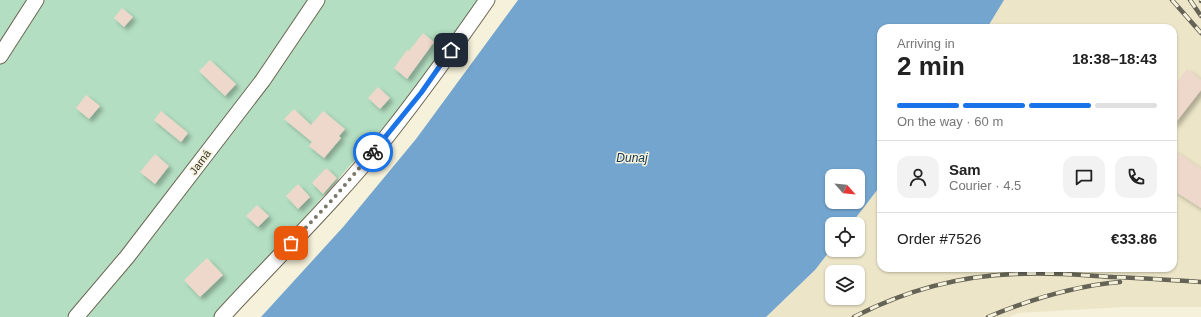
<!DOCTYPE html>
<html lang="en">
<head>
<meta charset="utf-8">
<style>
  :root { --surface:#fff; --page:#f2f2f2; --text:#222; --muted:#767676; --line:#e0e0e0; --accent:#1a73e8 }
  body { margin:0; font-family:Helvetica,sans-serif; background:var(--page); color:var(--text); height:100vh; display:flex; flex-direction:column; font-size:15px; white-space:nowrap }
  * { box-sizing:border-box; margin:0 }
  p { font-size:13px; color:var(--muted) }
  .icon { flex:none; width:22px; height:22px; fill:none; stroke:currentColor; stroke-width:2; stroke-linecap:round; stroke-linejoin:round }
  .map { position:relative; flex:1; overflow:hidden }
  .side { position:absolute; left:877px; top:24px; width:300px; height:248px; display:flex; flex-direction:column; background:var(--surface); border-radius:12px; box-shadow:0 1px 3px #0004 }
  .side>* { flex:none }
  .needle { width:26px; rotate:117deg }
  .fabs { position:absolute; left:825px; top:169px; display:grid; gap:8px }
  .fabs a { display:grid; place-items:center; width:40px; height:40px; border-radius:8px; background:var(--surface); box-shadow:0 1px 3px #0004; font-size:20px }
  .pin { position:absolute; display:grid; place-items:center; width:34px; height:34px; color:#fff; margin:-17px; border-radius:8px; box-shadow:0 2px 6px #0006 }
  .courier { position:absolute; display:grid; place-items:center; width:40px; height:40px; margin:-20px; border:3px solid #1a73e8; border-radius:50%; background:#fff; color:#222; box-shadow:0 1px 5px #0007 }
  .head em { font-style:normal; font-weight:700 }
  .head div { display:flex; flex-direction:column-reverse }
  .head { display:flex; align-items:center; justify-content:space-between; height:68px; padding:0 20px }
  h1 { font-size:26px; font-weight:700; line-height:30px }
  .bar { display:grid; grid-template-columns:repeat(4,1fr); gap:6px 4px; align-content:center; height:48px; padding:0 20px }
  .bar i { height:5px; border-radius:3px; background:var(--line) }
  .bar .current { background:var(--accent) }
  .bar p { grid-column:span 4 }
  .line { display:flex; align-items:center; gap:10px; padding:0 20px; border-top:1px solid var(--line) }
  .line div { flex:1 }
  .round { display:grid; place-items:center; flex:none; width:42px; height:42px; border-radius:12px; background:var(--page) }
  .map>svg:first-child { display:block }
  .built { fill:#ece5c7; fill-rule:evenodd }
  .green { fill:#b3dec1 }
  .water { fill:#73a5cf; fill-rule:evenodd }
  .building { fill:#eed7cb; filter:url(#shadow) }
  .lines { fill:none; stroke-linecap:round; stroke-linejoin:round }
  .minor-casing { stroke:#6b6753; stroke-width:17 }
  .minor { stroke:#fff; stroke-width:15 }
  .rail-casing { stroke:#656256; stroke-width:4.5 }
  .rail { stroke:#f5f1da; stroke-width:3; stroke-dasharray:9; stroke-linecap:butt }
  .done { stroke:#7b786a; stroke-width:4; stroke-dasharray:0 7.2 }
  .route { stroke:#1a73e8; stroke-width:5 }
  .labels { text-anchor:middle; stroke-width:3; stroke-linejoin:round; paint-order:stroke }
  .street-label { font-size:11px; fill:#39372e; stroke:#f5f1da }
  .water-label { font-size:12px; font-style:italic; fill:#0f3552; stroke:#f5f1da }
</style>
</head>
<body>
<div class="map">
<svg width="1201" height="317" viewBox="0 0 1201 317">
  <defs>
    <filter id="shadow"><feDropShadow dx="3.5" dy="3.5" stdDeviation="2" flood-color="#0004"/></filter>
  </defs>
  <rect width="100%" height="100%" fill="#f5f1da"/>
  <!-- built -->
  <path class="built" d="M1004,0H1201V307H1123L1018,313L1009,317H766L815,270L832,248V250H858V224H851L881,185V268H1173V28H987ZM832,272H858V298H832Z"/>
  <!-- green -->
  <path class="green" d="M0,0H480L390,120L247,283L215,317H0Z"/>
  <!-- water -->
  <path class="water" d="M518,0H1004L987,28H881V185L851,224H832V248L815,270L766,317H261L344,226L416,139ZM832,176H858V202H832Z"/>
  <!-- building -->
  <path class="building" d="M122,8L133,17L124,27L114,18Z
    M423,33L434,42L407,79L394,68L407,50L409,51Z
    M210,60L236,84L225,96L199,71Z
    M1187,69L1201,80V90L1173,126V87Z
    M378,87L390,98L380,109L368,98Z
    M86,95L100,106L89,119L76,108Z
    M294,109L311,125L323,111L345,129L339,136L341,138L324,158L309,146L312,142L284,119Z
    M161,111L188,133L181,142L154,120Z
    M1173,150L1201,169V208L1173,190Z
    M155,154L169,166L155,184L140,172Z
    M326,168L337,178L323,194L312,183Z
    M298,184L310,197L298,209L286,196Z
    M257,205L269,216L258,227L246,216Z
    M207,258L223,275L200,297L184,280Z"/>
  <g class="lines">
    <defs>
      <path id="minor" d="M0,56L36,0
        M76,317L127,257L263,80L317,0
        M222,317C278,256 337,199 388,135C423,91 455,46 487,0"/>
    </defs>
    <!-- minor casing -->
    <use href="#minor" class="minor-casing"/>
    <!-- minor -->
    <use href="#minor" class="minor"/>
    <defs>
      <path id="rail" d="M1172,0L1201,33
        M1190,0L1201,16
        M1201,0V1
        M854,317C904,291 959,276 1015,274C1048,272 1080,275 1113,277C1142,278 1172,280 1201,282
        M988,317C1031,299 1074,286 1120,282"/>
    </defs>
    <!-- rail casing -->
    <use href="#rail" class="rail-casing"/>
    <!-- rail -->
    <use href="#rail" class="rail"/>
  </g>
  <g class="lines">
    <!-- done -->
    <path class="done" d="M291,243L333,199L373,152"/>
    <!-- route -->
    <path class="route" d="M373,152L421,93L451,50"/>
  </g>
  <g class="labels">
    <!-- street labels -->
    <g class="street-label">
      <text transform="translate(200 162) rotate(-53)" y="4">Jarná</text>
    </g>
    <!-- water labels -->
    <g class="water-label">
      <text x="632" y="162">Dunaj</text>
    </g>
  </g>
</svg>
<div class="fabs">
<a><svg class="needle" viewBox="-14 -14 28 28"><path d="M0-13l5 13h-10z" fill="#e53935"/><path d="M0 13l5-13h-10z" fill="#767676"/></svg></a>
<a><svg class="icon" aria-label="locate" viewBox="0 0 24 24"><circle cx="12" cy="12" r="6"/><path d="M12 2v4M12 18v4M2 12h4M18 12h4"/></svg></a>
<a><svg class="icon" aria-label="layers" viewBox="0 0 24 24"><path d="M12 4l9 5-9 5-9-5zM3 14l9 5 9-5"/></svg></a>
</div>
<div class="pin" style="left:291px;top:243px;background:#ea580c"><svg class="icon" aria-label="bag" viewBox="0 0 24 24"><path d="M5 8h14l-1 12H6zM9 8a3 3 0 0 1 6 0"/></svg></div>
<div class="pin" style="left:451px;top:50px;background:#1f2937"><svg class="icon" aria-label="home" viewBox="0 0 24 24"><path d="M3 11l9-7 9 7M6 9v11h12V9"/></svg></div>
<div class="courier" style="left:373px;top:152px"><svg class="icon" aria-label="bike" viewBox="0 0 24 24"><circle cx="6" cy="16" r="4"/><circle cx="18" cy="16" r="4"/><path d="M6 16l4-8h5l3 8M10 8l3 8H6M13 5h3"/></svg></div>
<section class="side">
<div class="head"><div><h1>2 min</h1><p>Arriving in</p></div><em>18:38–18:43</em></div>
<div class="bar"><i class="current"></i><i class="current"></i><i class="current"></i><i></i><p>On the way · 60 m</p></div>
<div class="line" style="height:72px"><a class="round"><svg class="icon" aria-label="person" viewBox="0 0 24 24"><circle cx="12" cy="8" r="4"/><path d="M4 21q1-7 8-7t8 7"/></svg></a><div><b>Sam</b><p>Courier · 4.5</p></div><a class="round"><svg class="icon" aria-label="chat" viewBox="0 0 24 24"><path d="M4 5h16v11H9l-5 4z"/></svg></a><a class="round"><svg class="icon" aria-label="phone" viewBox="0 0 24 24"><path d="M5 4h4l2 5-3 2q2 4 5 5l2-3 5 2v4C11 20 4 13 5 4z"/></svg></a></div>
<div class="line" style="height:52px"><div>Order #7526</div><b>€33.86</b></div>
</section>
</div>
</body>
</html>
